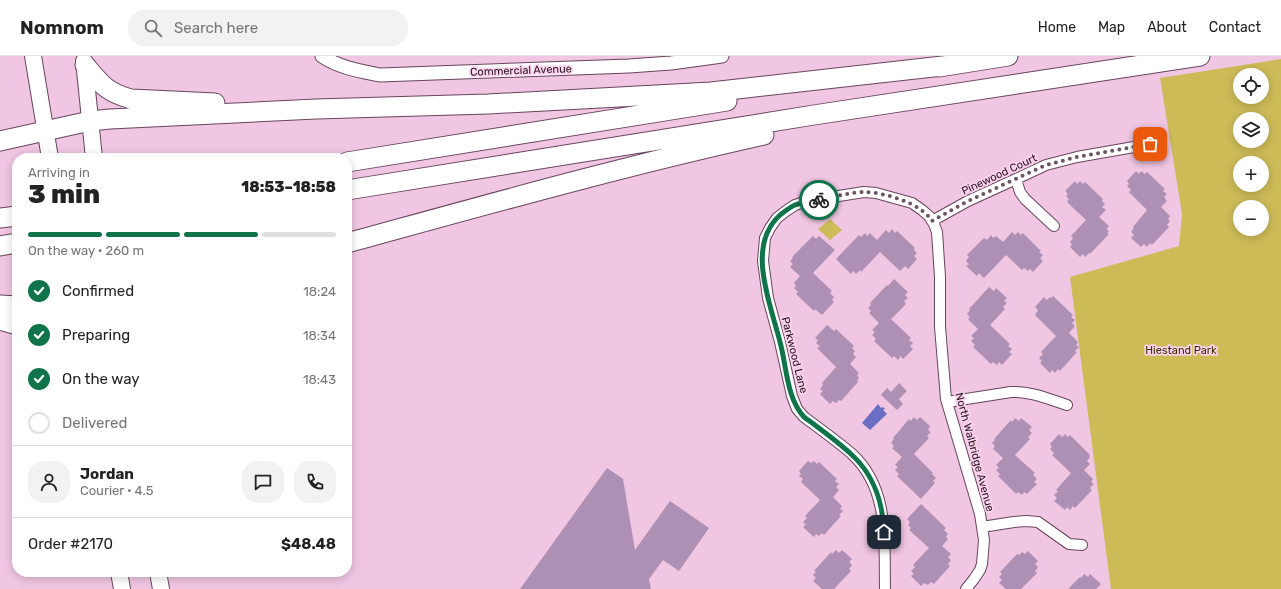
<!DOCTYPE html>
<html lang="en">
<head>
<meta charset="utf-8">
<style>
  :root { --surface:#fff; --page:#f2f2f2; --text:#222; --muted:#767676; --line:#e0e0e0; --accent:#10744b }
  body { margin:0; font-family:Rubik,sans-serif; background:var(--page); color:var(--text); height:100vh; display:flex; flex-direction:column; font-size:15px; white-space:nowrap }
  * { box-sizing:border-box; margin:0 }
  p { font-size:13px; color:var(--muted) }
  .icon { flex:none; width:22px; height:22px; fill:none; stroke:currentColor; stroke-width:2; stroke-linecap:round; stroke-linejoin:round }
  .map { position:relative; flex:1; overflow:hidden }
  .drawer { position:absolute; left:12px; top:97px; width:340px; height:424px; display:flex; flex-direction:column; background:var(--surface); border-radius:16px; box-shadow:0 2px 10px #0003 }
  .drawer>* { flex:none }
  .controls { position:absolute; left:1233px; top:12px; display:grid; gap:8px }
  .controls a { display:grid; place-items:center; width:36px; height:36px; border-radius:50%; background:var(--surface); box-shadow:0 2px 10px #0003; font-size:20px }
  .pin { position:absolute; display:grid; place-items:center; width:34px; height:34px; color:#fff; margin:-17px; border-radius:8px; box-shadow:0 2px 6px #0006 }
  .courier { position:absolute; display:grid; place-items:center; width:40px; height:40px; margin:-20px; border:3px solid #10744b; border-radius:50%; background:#fff; color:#222; box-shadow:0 1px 5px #0007 }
  .summary em { font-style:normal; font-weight:800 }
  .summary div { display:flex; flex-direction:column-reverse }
  .summary { display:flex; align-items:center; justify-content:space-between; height:68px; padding:0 16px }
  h1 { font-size:26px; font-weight:800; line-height:30px }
  .bar { display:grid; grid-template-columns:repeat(4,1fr); gap:6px 4px; align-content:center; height:48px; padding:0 16px }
  .bar i { height:5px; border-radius:3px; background:var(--line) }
  .bar .selected { background:var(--accent) }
  .bar p { grid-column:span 4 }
  .line { display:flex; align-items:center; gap:10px; padding:0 16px; border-top:1px solid var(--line) }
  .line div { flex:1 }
  .round { display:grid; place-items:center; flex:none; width:42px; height:42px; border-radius:16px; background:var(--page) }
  ol { padding:0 16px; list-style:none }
  li { display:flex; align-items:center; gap:12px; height:44px }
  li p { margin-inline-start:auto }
  li .icon { padding:4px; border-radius:50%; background:var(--accent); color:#fff; stroke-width:4 }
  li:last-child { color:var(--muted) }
  li i { width:22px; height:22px; border:2px solid var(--line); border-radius:50% }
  header { display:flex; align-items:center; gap:24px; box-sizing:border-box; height:56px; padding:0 20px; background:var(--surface); border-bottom:1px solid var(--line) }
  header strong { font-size:19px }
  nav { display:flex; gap:22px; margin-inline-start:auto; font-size:14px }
  .search { width:280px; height:36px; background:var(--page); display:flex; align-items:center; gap:10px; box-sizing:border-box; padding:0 14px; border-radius:16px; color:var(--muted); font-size:15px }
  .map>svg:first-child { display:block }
  .green { fill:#cdbb58; fill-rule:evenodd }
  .water { fill:#6b6fc4 }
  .building { fill:#ad90b4 }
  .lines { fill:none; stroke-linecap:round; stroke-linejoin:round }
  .minor-casing { stroke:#68455d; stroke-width:12 }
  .tertiary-casing { stroke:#68455d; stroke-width:15 }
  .primary-casing { stroke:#68455d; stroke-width:18 }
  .motorway-casing { stroke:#68455d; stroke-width:21 }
  .minor { stroke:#fff; stroke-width:10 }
  .tertiary { stroke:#fff; stroke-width:13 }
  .primary { stroke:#fff; stroke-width:16 }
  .motorway { stroke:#fff; stroke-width:19 }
  .done { stroke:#6c5464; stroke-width:4; stroke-dasharray:0 7.2 }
  .route { stroke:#10744b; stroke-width:5 }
  .labels { text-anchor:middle; stroke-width:3.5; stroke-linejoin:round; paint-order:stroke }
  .street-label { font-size:11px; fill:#251620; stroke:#fed3ef }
  .park-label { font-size:11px; fill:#393101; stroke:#fed3ef }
</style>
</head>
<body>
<header>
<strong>Nomnom</strong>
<div class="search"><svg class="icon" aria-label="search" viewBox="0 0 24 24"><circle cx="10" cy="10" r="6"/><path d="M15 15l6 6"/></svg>Search here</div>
<nav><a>Home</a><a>Map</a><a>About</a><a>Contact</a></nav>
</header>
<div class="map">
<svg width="1281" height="533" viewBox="0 0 1281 533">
  <rect width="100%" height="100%" fill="#f0c6e2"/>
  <!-- green -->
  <path class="green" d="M1281,3V533H1111L1070,221L1179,190L1182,158L1160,22ZM1240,19H1262V41H1240ZM1240,63H1262V85H1240ZM1240,107H1262V129H1240ZM1240,151H1262V173H1240Z
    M830,163L842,174L830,184L818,173Z"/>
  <!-- water -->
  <path class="water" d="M878,348L881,352L883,351L885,353L883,354L887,358L870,374L862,367Z"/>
  <!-- building -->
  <path class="building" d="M1136,115L1139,118L1141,115L1145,118L1147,116L1165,133L1163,135L1167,138L1164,141L1167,145L1161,151L1170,160L1168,163L1170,165L1167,169L1169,171L1152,189L1150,187L1147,191L1144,188L1141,191L1131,182L1134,179L1131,176L1134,172L1133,171L1147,154L1129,136L1131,134L1127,130L1129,128L1127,125Z
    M1075,125L1077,128L1080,125L1083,128L1085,126L1103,143L1102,145L1105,148L1102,151L1106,154L1099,161L1109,170L1106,173L1109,175L1107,177L1109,178L1090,198L1089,197L1085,201L1083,198L1080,201L1070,191L1072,189L1070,186L1073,182L1071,180L1086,164L1067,146L1069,143L1066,140L1068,138L1065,135Z
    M892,173L895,177L897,175L915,192L914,194L917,197L914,200L917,203L908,213L905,210L900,215L880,196L861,216L860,214L856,218L853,215L851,218L836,203L859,179L861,181L865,177L867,180L870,177L877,184L886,174L889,177Z
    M1012,176L1015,179L1018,176L1021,179L1023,177L1041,195L1039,196L1043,199L1040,202L1043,205L1033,216L1030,213L1028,215L1024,212L1022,214L1006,199L984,222L979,217L977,220L966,210L969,208L966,205L969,201L967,199L984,182L987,184L991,179L993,182L996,180L1003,186Z
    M813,180L816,183L819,180L835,194L813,217L832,235L830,237L834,241L832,244L834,246L822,259L815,253L814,255L796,238L798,236L794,232L796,230L794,227L800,220L790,211L793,208L790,205L793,202L792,201Z
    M894,223L908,236L905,239L908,242L904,245L906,248L891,263L911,282L909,284L913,287L910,290L913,293L903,303L901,300L898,304L894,300L892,302L874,285L876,283L872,279L875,276L872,274L879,267L869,257L871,255L868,252L871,249L870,247L887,229L888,230Z
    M989,231L994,235L996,232L1007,242L1004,245L1007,247L1003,251L1005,253L990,269L1010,288L1008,290L1012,293L1009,296L1012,298L1002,309L999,306L997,309L993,306L991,308L973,291L975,289L971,285L974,282L971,280L978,273L968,263L970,261L967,258L970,254L969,253Z
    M1053,240L1073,259L1071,261L1075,264L1072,267L1075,270L1069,277L1078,286L1076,289L1079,291L1075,295L1077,296L1060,315L1058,313L1055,317L1052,314L1050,317L1040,307L1042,305L1039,302L1043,298L1041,296L1056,280L1035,259L1038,254L1035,251L1044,241L1047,244L1050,241L1051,242Z
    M827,269L834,275L836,273L854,290L852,292L855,295L853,298L856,301L850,308L859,317L857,319L859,322L857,325L858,326L841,345L839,344L836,347L833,345L830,348L820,338L823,335L820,333L823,329L822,327L836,311L817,292L820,290L816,287L818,284L815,282Z
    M899,327L907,335L899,343L903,348L897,354L881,339L887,332L891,336Z
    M914,361L917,364L920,361L930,370L928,374L931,376L927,380L929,382L914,398L933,417L932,418L936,422L933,425L935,427L921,443L897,420L899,418L895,414L898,411L895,409L902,401L892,392L894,390L891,387L894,383L893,382L909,363L911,365Z
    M1015,362L1019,365L1021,362L1032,371L1029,374L1032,377L1028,381L1030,383L1015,399L1035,417L1033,419L1037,423L1034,426L1037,428L1027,438L1024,436L1022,439L1018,436L1016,438L998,420L1000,418L996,414L999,412L996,409L1003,402L993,393L995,390L992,387L995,384L994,383L1011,364L1012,366Z
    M1059,378L1062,381L1065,378L1068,381L1070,379L1090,399L1089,400L1090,401L1087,405L1090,408L1084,414L1093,423L1091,426L1094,428L1090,432L1092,434L1075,452L1073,450L1070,454L1067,451L1065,454L1054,445L1057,442L1054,439L1058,435L1056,434L1071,417L1052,399L1054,397L1050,393L1052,391L1050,388Z
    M808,405L811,407L814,405L817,408L819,406L837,423L835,425L839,428L836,431L839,434L833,441L842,450L840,453L843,455L839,459L841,460L824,479L822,477L819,480L816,478L814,481L803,471L806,469L803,466L807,462L805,460L820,444L801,426L803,423L799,420L801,418L799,415Z
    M607,412L623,423L635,494L670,445L709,472L679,515L663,504L649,523L651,533H520Z
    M921,448L946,472L944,474L948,478L946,481L948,483L942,490L951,498L948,501L951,504L948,508L950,510L934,528L931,526L928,529L924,527L921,530L911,520L914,518L911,515L915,511L913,509L929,492L909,474L911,472L908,469L910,466L907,463Z
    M836,494L839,497L842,494L852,503L849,506L852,509L849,513L851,515L834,533H822L813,525L816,522L813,519L816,516L814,515L831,496L832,498Z
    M1028,495L1038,505L1035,508L1038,511L1035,515L1037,517L1021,533H1006L999,527L1002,524L999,521L1002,518L1000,516L1017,498L1019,499L1022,496L1025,498Z
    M1084,518L1088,521L1090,518L1101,528L1096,533H1068L1080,521L1081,522Z"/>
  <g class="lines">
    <defs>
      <path id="minor" d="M1016,123L1020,136L1025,143L1054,170
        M932,165L968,145L1016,123L1046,109L1077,101L1151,88
        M947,346L1011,336C1031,335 1048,343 1067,349
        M982,471L1014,466L1026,465L1038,466L1069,488L1082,489
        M885,533C884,486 890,433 852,398C837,385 820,373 804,361L797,353L792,340L780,286L768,242L763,205L765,182L770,172L777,162L786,155L795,149L807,145L864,136L876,137L912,147L922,154L929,160L934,168L937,176L940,221V271L946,343L980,458L984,484L982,508L980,514L974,523L966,533"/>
      <path id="tertiary" d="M322,0C340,12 360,15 380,19L629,10L671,7L722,0"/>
      <path id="primary" d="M33,0L50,102
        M84,5L94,102
        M119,516L122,533
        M158,516L161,533"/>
      <path id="motorway" d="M85,9C101,28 106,36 131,43L215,47
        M939,11L1008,0
        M0,85L90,65L110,63L316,53L488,48L711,36L951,9
        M347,106L727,45
        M347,134L814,59L1200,0
        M0,162L17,160
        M347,187C486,149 624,110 764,79
        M0,190L17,187
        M0,249L17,250
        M0,264L17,269"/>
    </defs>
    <!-- minor casing -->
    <use href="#minor" class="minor-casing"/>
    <!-- tertiary casing -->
    <use href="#tertiary" class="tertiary-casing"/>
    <!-- primary casing -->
    <use href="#primary" class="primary-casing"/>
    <!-- motorway casing -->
    <use href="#motorway" class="motorway-casing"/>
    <!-- minor -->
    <use href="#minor" class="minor"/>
    <!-- tertiary -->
    <use href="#tertiary" class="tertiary"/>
    <!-- primary -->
    <use href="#primary" class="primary"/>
    <!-- motorway -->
    <use href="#motorway" class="motorway"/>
  </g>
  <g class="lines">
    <!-- done -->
    <path class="done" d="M819,144C834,141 851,136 865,136C886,137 921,147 932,165L968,145L1046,109L1077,101L1150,88"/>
    <!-- route -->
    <path class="route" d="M819,144C811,145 803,146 795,149C790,151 785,155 780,159C745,190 771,249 780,286C787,311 786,341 804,361C820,373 837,385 852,399C874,419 883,448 884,476"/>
  </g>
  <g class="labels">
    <!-- street labels -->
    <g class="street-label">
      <text transform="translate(521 14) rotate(-2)" y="4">Commercial Avenue</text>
      <text transform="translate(999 118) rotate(-25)" y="4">Pinewood Court</text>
      <text transform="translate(795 299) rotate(76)" y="4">Parkwood Lane</text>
      <text transform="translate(975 396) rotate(75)" y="4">North Walbridge Avenue</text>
    </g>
    <!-- park labels -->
    <g class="park-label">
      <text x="1181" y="298">Hiestand Park</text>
    </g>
  </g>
</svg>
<div class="controls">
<a><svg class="icon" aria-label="locate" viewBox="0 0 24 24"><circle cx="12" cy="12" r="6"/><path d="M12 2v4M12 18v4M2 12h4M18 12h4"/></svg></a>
<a><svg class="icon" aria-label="layers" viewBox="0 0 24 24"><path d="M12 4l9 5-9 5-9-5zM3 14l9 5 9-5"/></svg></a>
<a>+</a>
<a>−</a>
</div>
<div class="pin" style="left:1150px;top:88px;background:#ea580c"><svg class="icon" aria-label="bag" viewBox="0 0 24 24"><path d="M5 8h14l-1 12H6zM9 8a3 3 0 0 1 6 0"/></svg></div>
<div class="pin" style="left:884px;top:476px;background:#1f2937"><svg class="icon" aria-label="home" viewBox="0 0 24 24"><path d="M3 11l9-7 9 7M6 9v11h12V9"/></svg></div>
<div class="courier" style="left:819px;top:144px"><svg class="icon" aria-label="bike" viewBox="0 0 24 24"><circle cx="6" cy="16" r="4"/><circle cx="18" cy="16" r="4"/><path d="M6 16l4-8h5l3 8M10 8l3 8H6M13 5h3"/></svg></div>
<section class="drawer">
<div class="summary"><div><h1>3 min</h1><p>Arriving in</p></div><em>18:53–18:58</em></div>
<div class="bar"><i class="selected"></i><i class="selected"></i><i class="selected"></i><i></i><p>On the way · 260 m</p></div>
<ol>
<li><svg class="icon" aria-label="check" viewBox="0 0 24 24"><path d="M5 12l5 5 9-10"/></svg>Confirmed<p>18:24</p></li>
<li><svg class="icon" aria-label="check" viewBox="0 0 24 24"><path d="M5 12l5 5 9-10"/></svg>Preparing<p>18:34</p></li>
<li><svg class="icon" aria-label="check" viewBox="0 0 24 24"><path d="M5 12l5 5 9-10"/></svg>On the way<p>18:43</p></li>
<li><i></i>Delivered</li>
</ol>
<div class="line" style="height:72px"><a class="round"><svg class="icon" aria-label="person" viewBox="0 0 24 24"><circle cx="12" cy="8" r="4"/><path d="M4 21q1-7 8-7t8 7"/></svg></a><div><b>Jordan</b><p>Courier · 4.5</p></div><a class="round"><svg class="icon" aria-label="chat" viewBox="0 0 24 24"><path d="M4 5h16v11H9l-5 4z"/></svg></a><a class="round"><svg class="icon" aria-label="phone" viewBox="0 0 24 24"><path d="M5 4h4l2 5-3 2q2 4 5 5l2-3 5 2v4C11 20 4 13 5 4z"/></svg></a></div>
<div class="line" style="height:52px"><div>Order #2170</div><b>$48.48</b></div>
</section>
</div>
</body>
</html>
